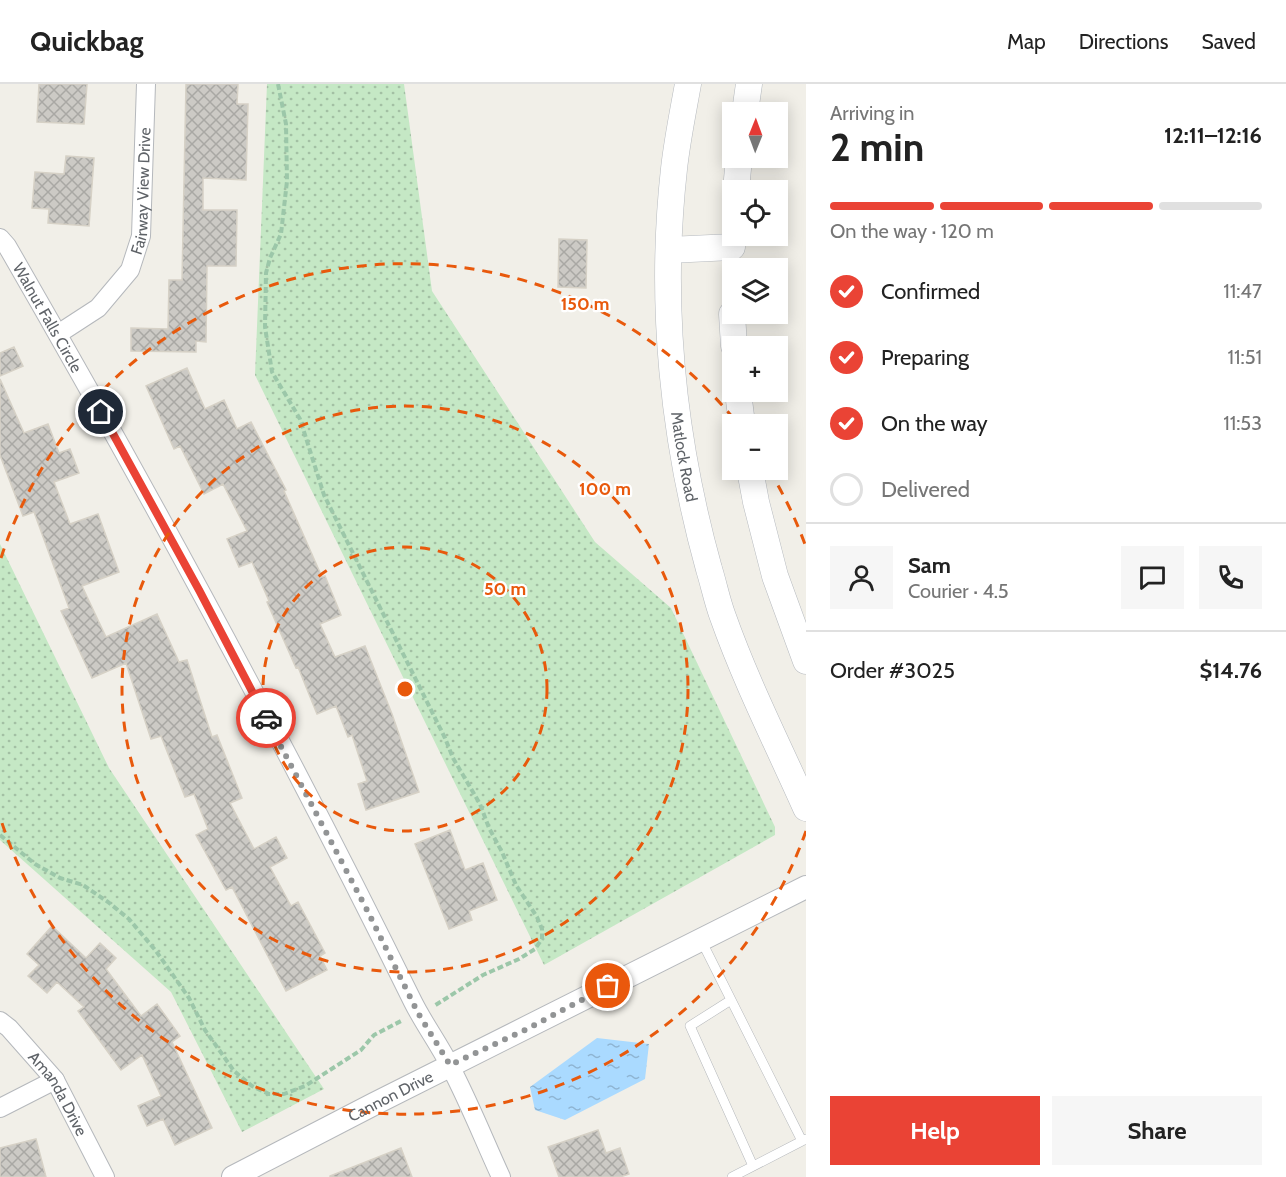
<!DOCTYPE html>
<html lang="en">
<head>
<meta charset="utf-8">
<style>
  :root { --surface:#fff; --page:#f6f6f6; --text:#222; --muted:#767676; --line:#e0e0e0; --accent:#ea4335 }
  body { margin:0; font-family:Cabin,sans-serif; background:var(--page); color:var(--text); height:100vh; display:flex; flex-direction:column; font-size:22px; white-space:nowrap }
  * { box-sizing:border-box; margin:0 }
  p { font-size:20px; color:var(--muted) }
  .icon { flex:none; width:33px; height:33px; fill:none; stroke:currentColor; stroke-width:2; stroke-linecap:round; stroke-linejoin:round }
  .map { position:relative; flex:1; overflow:hidden }
  .side { display:flex; flex-direction:column; background:var(--surface); width:480px }
  .side>* { flex:none }
  .needle { width:39px; rotate:1deg }
  .controls { position:absolute; left:722px; top:18px; display:grid; gap:12px }
  .controls a { display:grid; place-items:center; width:66px; height:66px; border-radius:0px; background:var(--surface); box-shadow:0 3px 15px #0003; font-size:30px }
  .pin { position:absolute; display:grid; place-items:center; width:51px; height:51px; color:#fff; margin:-26px; border:3px solid #fff; border-radius:50%; box-shadow:0 2px 6px #0007 }
  .courier { position:absolute; display:grid; place-items:center; width:60px; height:60px; margin:-30px; border:4px solid #ea4335; border-radius:50%; background:#fff; color:#222; box-shadow:0 2px 8px #0007 }
  .overview em { font-style:normal; font-weight:800 }
  .overview div { display:flex; flex-direction:column-reverse }
  .overview { display:flex; align-items:center; justify-content:space-between; height:102px; padding:0 24px }
  h1 { font-size:39px; font-weight:800; line-height:45px }
  .bar { display:grid; grid-template-columns:repeat(4,1fr); gap:9px 6px; align-content:center; height:72px; padding:0 24px }
  .bar i { height:8px; border-radius:4px; background:var(--line) }
  .bar .selected { background:var(--accent) }
  .bar p { grid-column:span 4 }
  .line { display:flex; align-items:center; gap:15px; padding:0 24px; border-top:2px solid var(--line) }
  .line div { flex:1 }
  .round { display:grid; place-items:center; flex:none; width:63px; height:63px; border-radius:0px; background:var(--page) }
  ol { padding:0 24px; list-style:none }
  li { display:flex; align-items:center; gap:18px; height:66px }
  li p { margin-inline-start:auto }
  li .icon { padding:6px; border-radius:50%; background:var(--accent); color:#fff; stroke-width:4 }
  li:last-child { color:var(--muted) }
  li i { width:33px; height:33px; border:3px solid var(--line); border-radius:50% }
  .primary-button { display:flex; gap:12px; margin-top:auto; padding:12px 24px }
  .primary-button a { flex:1; height:69px; border-radius:0px; background:var(--accent); color:#fff; font-size:24px; font-weight:800; line-height:69px; text-align:center }
  .primary-button a+a { background:var(--page); color:var(--text) }
  header { display:flex; align-items:center; gap:36px; box-sizing:border-box; height:84px; padding:0 30px; background:var(--surface); border-bottom:2px solid var(--line) }
  header strong { font-size:28px }
  nav { display:flex; gap:33px; margin-inline-start:auto; font-size:21px }
  main { display:flex; flex:1; min-height:0 }
  .map>svg:first-child { display:block }
  .grass { fill:url(#grass-dots) }
  .water { fill:url(#water-ripples) }
  .building { fill:url(#building-cross-hatch); stroke:#d6d1c6; stroke-width:1.5 }
  .lines { fill:none; stroke-linecap:round; stroke-linejoin:round }
  .service-casing { stroke:#b5b8bc; stroke-width:10 }
  .minor-casing { stroke:#b5b8bc; stroke-width:20 }
  .tertiary-casing { stroke:#b5b8bc; stroke-width:24 }
  .secondary-casing { stroke:#b6babf; stroke-width:27 }
  .path { stroke:#9cc7a9; stroke-width:4; stroke-dasharray:6 3; stroke-linecap:butt }
  .service { stroke:#fff; stroke-width:9 }
  .minor { stroke:#fff; stroke-width:18 }
  .tertiary { stroke:#fff; stroke-width:22 }
  .secondary { stroke:#fff; stroke-width:26 }
  .done { stroke:#929495; stroke-width:6; stroke-dasharray:0 10.8 }
  .route { stroke:#ea4335; stroke-width:8 }
  .ring { fill:none; stroke:#e8590c; stroke-width:3; stroke-dasharray:10 8 }
  .labels { text-anchor:middle; stroke-width:4.5; stroke-linejoin:round; paint-order:stroke }
  .street-label { font-size:16px; fill:#5f6368; stroke:#fff }
  .centre { fill:#e8590c; stroke:#fff; stroke-width:3 }
  .ring-label { font-size:18px; text-anchor:middle; font-weight:bold; fill:#e8590c; stroke:#fff; stroke-width:4.5; stroke-linejoin:round; paint-order:stroke }
</style>
</head>
<body>
<header>
<strong>Quickbag</strong>
<nav><a>Map</a><a>Directions</a><a>Saved</a></nav>
</header>
<main>
<div class="map">
<svg width="806" height="1093" viewBox="0 0 806 1093">
  <defs>
    <pattern id="grass-dots" width="8" height="8" patternUnits="userSpaceOnUse" patternTransform="scale(1.5)"><rect width="8" height="8" fill="#c5e8c5"/><path d="M2 2h.1M6 6h.1" fill="none" stroke="#a3c0a4" stroke-width="1.8" stroke-linecap="round"/></pattern>
    <pattern id="water-ripples" width="26" height="14" patternUnits="userSpaceOnUse" patternTransform="scale(1.5)"><rect width="26" height="14" fill="#aadaff"/><path d="M2 4q2-2 4 0t4 0M15 11q2-2 4 0t4 0" fill="none" stroke="#8eb4d2"/></pattern>
    <pattern id="building-cross-hatch" width="8" height="8" patternUnits="userSpaceOnUse" patternTransform="scale(1.5)"><rect width="8" height="8" fill="#cccac5"/><path d="M0 0l8 8M0 8l8-8" fill="none" stroke="#a9a8a4"/></pattern>
  </defs>
  <rect width="100%" height="100%" fill="#f1efe8"/>
  <!-- grass -->
  <path class="grass" d="M267,0H404L432,207L595,458L671,524L775,743V751L544,881L255,291Z
    M0,460L109,684L324,1005L242,1048L171,908L0,756Z"/>
  <!-- water -->
  <path class="water" d="M597,954L649,960L645,995L565,1036L535,1026L530,1003Z"/>
  <!-- building -->
  <path class="building" d="M39,0H87L84,40L37,38Z
    M186,0H238L237,20H248L246,96L203,94V126H237L236,182H207L206,258L196,257V268L131,267V244L168,245L169,196H182Z
    M66,72L94,74L89,142L48,139L49,125L32,124L35,88L64,90Z
    M559,155L587,156L586,204L558,203Z
    M14,263L23,282L0,292V269Z
    M187,284L205,325L224,316L237,345L251,338L286,406L284,407L322,493L325,492L341,531L320,540L335,573L365,562L392,630L419,708L366,726L358,700L367,697L352,651L348,653L336,622L317,630L298,583L296,584L267,518L269,517L252,478L239,483L227,455L247,447L223,400L204,410L180,362L174,365L146,302Z
    M0,295L24,349L48,340L59,369L70,365L79,389L54,398L70,440L98,430L119,488L82,502L106,553L157,530L179,578L187,576L212,653L217,651L242,714L230,719L254,765L276,753L287,774L270,783L291,822L298,818L325,869L320,872L327,886L286,907L232,803L226,806L196,751L208,745L194,710L185,713L161,652L151,655L126,579L92,594L61,527L69,524L34,428L23,432L0,371Z
    M450,746L465,786L483,779L497,816L469,827L472,836L449,845L415,760Z
    M52,842L86,874L100,859L116,874L106,885L141,932L157,920L180,952L172,958L212,1044L175,1061L163,1035L147,1042L138,1022L161,1012L142,971L121,986L78,927L84,923L57,898L47,909L28,892L39,881L27,870Z
    M598,1046L606,1069L620,1064L629,1090L620,1093H559L548,1063Z
    M36,1055L46,1093H0V1064Z
    M401,1064L412,1093H330V1092Z"/>
  <g class="lines">
    <defs>
      <path id="service" d="M701,856L802,1057L806,1055
        M731,916L690,942L753,1082
        M732,1093L802,1057"/>
      <g id="minor">
        <path id="s1" d="M0,154L7,162C150,410 287,662 413,918C424,940 439,960 450,982C469,1018 484,1056 501,1093"/>
        <path id="s2" d="M58,250L98,224L130,186L141,152L146,0"/>
        <path id="s3" d="M0,937L9,944L55,996L105,1093"/>
        <path d="M0,1024L55,996"/>
      </g>
      <g id="tertiary">
        <path id="s4" d="M233,1093L374,1020L806,803"/>
      </g>
      <g id="secondary">
        <path id="s5" d="M688,0C683,28 677,57 674,85C659,219 673,356 709,485C714,501 717,517 723,533C746,598 778,661 806,724"/>
        <path d="M745,28L749,0"/>
        <path d="M736,106L739,74"/>
        <path d="M669,166L732,163"/>
        <path d="M732,230L734,262"/>
        <path d="M738,308L742,340"/>
        <path d="M750,386L756,418L775,492L806,577"/>
      </g>
    </defs>
    <!-- service casing -->
    <use href="#service" class="service-casing"/>
    <!-- minor casing -->
    <use href="#minor" class="minor-casing"/>
    <!-- tertiary casing -->
    <use href="#tertiary" class="tertiary-casing"/>
    <!-- secondary casing -->
    <use href="#secondary" class="secondary-casing"/>
    <!-- path -->
    <path class="path" d="M278,0L286,40L287,97L281,150L270,174L266,189L265,243L272,288L300,335L324,411L445,654L453,674L480,720L489,744L502,768L516,801L537,833L542,845V855L535,865L519,875L483,891L434,922
      M0,751L35,780L60,794L83,801L108,818L129,835L156,867L189,914L205,946L234,987L252,1002L269,1010H284L305,1002L361,966L374,951L403,936"/>
    <!-- service -->
    <use href="#service" class="service"/>
    <!-- minor -->
    <use href="#minor" class="minor"/>
    <!-- tertiary -->
    <use href="#tertiary" class="tertiary"/>
    <!-- secondary -->
    <use href="#secondary" class="secondary"/>
  </g>
  <g class="lines">
    <!-- done -->
    <path class="done" d="M266,634L367,826L418,929L450,981L527,945L608,902"/>
    <!-- route -->
    <path class="route" d="M101,328L199,506L266,634"/>
  </g>
  <!-- distance rings -->
  <g class="ring">
    <circle cx="405" cy="605" r="142"/>
    <circle cx="405" cy="605" r="283"/>
    <path d="M806 747A425 425 0 0 1 1 736M1 474A425 425 0 0 1 738 340M769 386A425 425 0 0 1 806 463"/>
  </g>
  <g class="labels">
    <!-- street labels -->
    <g class="street-label">
      <text dy="6" stroke="none"><textPath href="#s2" startOffset="178">Fairway View Drive</textPath></text>
      <text dy="6" stroke="none"><textPath href="#s1" startOffset="93">Walnut Falls Circle</textPath></text>
      <text dy="6" stroke="none"><textPath href="#s5" startOffset="375">Matlock Road</textPath></text>
      <text dy="6" stroke="none"><textPath href="#s3" startOffset="94">Amanda Drive</textPath></text>
      <text dy="6" stroke="none"><textPath href="#s4" startOffset="177">Cannon Drive</textPath></text>
    </g>
  </g>
  <circle cx="405" cy="605" r="9" class="centre"/>
  <g class="ring-label">
    <text x="585" y="226">150 m</text>
    <text x="605" y="411">100 m</text>
    <text x="505" y="511">50 m</text>
  </g>
</svg>
<div class="controls">
<a><svg class="needle" viewBox="-14 -14 28 28"><path d="M0-13l5 13h-10z" fill="#e53935"/><path d="M0 13l5-13h-10z" fill="#767676"/></svg></a>
<a><svg class="icon" aria-label="locate" viewBox="0 0 24 24"><circle cx="12" cy="12" r="6"/><path d="M12 2v4M12 18v4M2 12h4M18 12h4"/></svg></a>
<a><svg class="icon" aria-label="layers" viewBox="0 0 24 24"><path d="M12 4l9 5-9 5-9-5zM3 14l9 5 9-5"/></svg></a>
<a>+</a>
<a>−</a>
</div>
<div class="pin" style="left:608px;top:902px;background:#ea580c"><svg class="icon" aria-label="bag" viewBox="0 0 24 24"><path d="M5 8h14l-1 12H6zM9 8a3 3 0 0 1 6 0"/></svg></div>
<div class="pin" style="left:101px;top:328px;background:#1f2937"><svg class="icon" aria-label="home" viewBox="0 0 24 24"><path d="M3 11l9-7 9 7M6 9v11h12V9"/></svg></div>
<div class="courier" style="left:266px;top:634px"><svg class="icon" aria-label="car" viewBox="0 0 24 24"><path d="M5 17H2v-5l4-1 3-4h7l3 4 3 1v5h-3M9 17h6M6 11h13"/><circle cx="7" cy="17" r="2"/><circle cx="17" cy="17" r="2"/></svg></div>
</div>
<section class="side">
<div class="overview"><div><h1>2 min</h1><p>Arriving in</p></div><em>12:11–12:16</em></div>
<div class="bar"><i class="selected"></i><i class="selected"></i><i class="selected"></i><i></i><p>On the way · 120 m</p></div>
<ol>
<li><svg class="icon" aria-label="check" viewBox="0 0 24 24"><path d="M5 12l5 5 9-10"/></svg>Confirmed<p>11:47</p></li>
<li><svg class="icon" aria-label="check" viewBox="0 0 24 24"><path d="M5 12l5 5 9-10"/></svg>Preparing<p>11:51</p></li>
<li><svg class="icon" aria-label="check" viewBox="0 0 24 24"><path d="M5 12l5 5 9-10"/></svg>On the way<p>11:53</p></li>
<li><i></i>Delivered</li>
</ol>
<div class="line" style="height:108px"><a class="round"><svg class="icon" aria-label="person" viewBox="0 0 24 24"><circle cx="12" cy="8" r="4"/><path d="M4 21q1-7 8-7t8 7"/></svg></a><div><b>Sam</b><p>Courier · 4.5</p></div><a class="round"><svg class="icon" aria-label="chat" viewBox="0 0 24 24"><path d="M4 5h16v11H9l-5 4z"/></svg></a><a class="round"><svg class="icon" aria-label="phone" viewBox="0 0 24 24"><path d="M5 4h4l2 5-3 2q2 4 5 5l2-3 5 2v4C11 20 4 13 5 4z"/></svg></a></div>
<div class="line" style="height:78px"><div>Order #3025</div><b>$14.76</b></div>
<div class="primary-button"><a>Help</a><a>Share</a></div>
</section>
</main>
</body>
</html>
